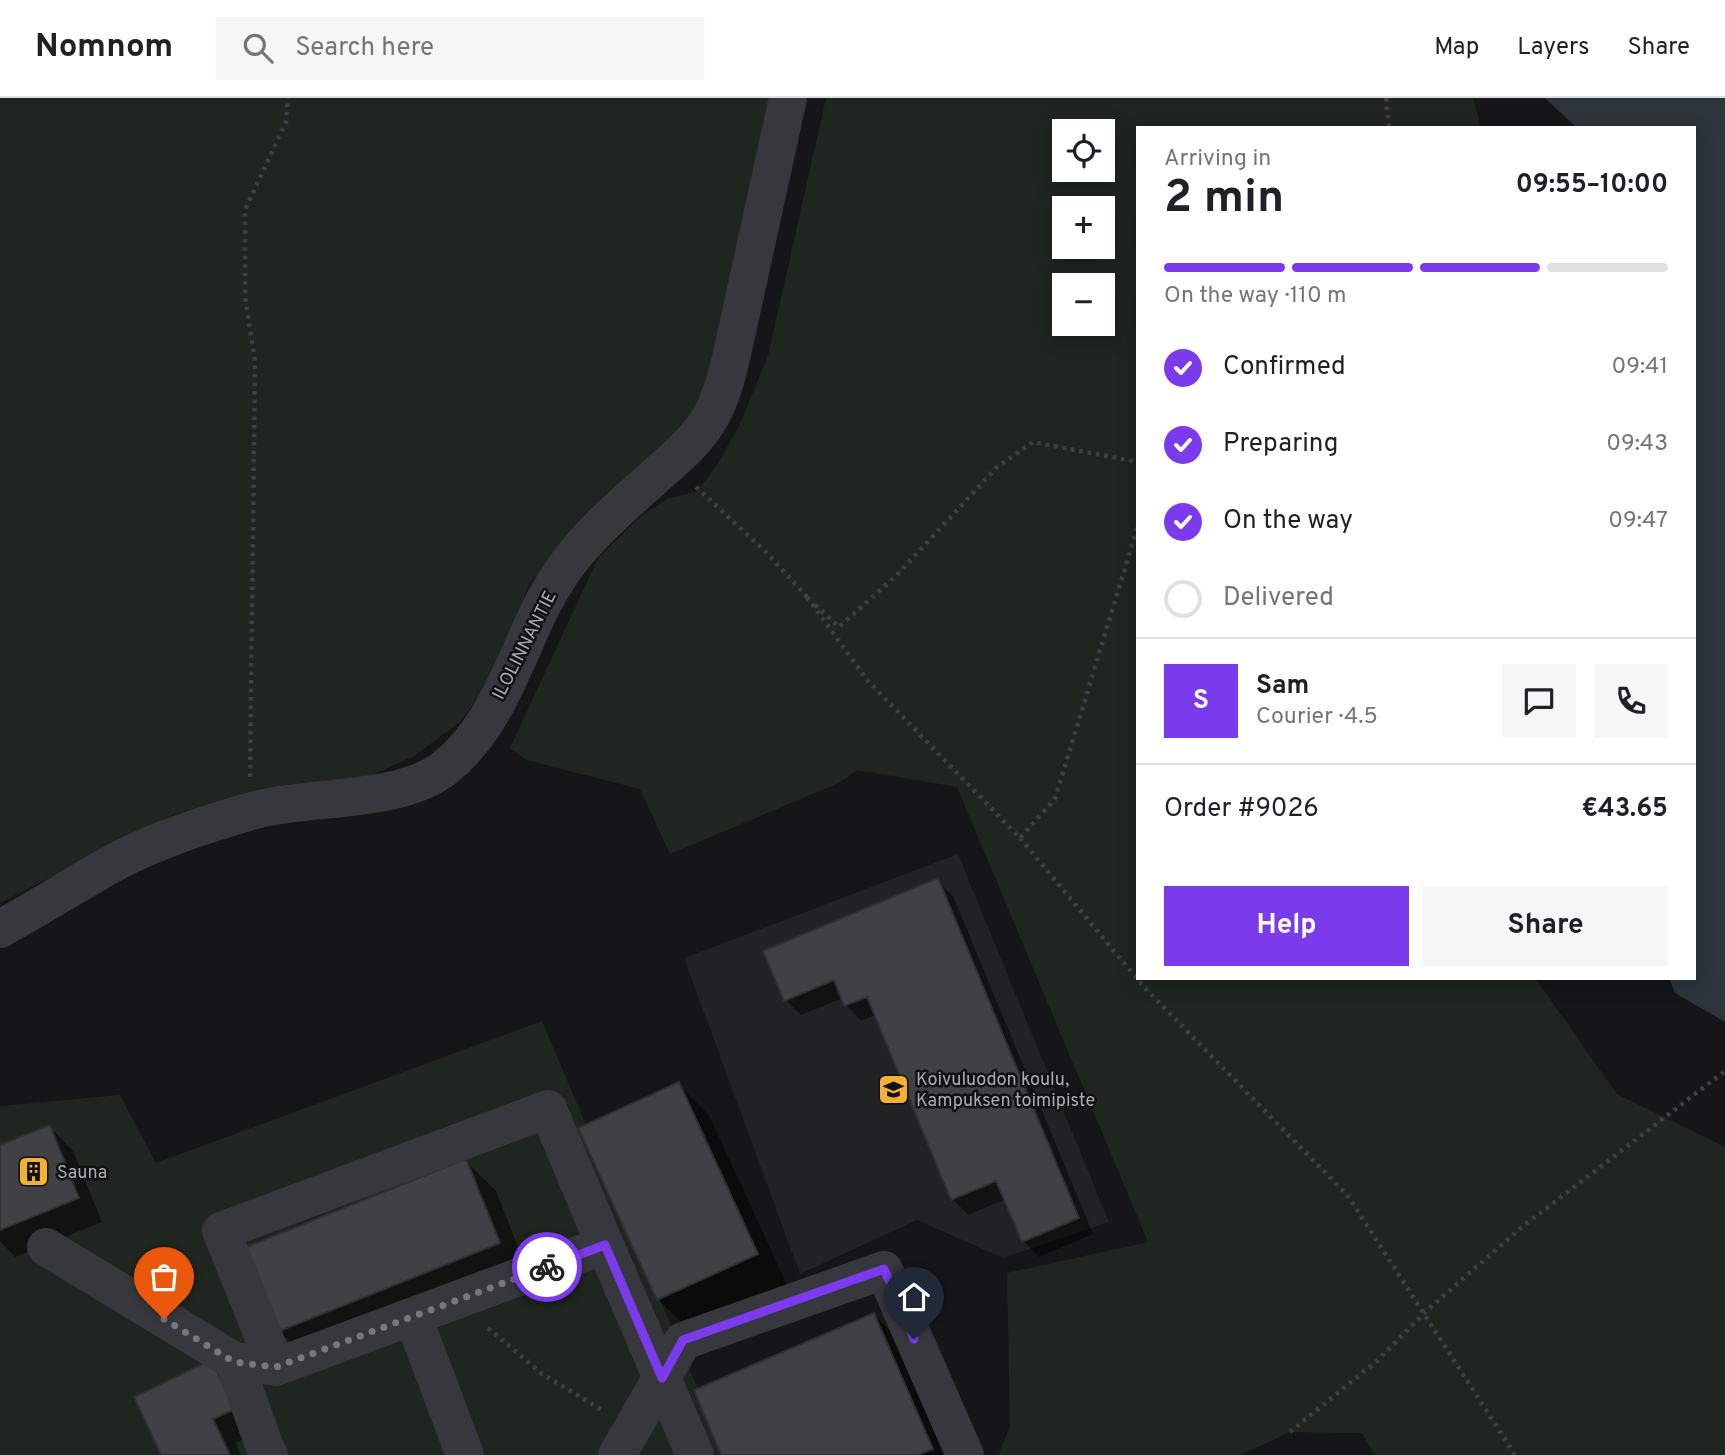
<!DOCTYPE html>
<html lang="en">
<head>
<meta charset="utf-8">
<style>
  :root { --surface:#fff; --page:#f6f6f6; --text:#202124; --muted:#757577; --line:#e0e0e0; --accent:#7c3aed }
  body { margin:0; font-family:Overpass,sans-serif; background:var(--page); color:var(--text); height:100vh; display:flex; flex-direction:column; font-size:26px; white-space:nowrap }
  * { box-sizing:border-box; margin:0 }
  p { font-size:23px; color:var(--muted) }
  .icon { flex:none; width:38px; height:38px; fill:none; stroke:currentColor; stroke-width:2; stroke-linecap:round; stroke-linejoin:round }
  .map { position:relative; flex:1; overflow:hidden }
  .sheet { position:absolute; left:1136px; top:28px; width:560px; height:854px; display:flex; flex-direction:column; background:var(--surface); border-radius:0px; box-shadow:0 4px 18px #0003 }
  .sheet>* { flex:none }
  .fabs { position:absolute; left:1052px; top:21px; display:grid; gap:14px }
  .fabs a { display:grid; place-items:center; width:63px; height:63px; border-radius:0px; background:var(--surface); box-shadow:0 4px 18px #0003; font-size:35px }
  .pin { position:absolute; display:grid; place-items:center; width:60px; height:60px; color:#fff; margin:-72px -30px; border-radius:50% 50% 50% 0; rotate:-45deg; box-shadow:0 0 7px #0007 }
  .pin .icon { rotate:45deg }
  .courier { position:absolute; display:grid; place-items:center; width:70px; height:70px; margin:-35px; border:5px solid #7c3aed; border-radius:50%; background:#fff; color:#222; box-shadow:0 2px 9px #0007 }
  .head em { font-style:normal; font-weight:700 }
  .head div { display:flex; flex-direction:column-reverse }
  .head { display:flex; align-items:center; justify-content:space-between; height:119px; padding:0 28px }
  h1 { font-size:46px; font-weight:700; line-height:52px }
  .bar { display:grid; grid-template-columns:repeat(4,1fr); gap:10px 7px; align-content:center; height:84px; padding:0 28px }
  .bar i { height:9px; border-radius:5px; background:var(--line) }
  .bar .selected { background:var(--accent) }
  .bar p { grid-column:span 4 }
  .line { display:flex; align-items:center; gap:18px; padding:0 28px; border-top:2px solid var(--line) }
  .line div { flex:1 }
  .round { display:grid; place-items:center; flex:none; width:74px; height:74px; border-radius:0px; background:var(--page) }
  ol { padding:0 28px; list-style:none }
  li { display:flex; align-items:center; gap:21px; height:77px }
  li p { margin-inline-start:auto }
  li .icon { padding:7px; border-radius:50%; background:var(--accent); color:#fff; stroke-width:4 }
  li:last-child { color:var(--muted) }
  li i { width:38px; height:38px; border:4px solid var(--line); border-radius:50% }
  .cta { display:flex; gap:14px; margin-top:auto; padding:14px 28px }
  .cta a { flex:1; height:80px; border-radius:0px; background:var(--accent); color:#fff; font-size:28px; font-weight:700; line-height:80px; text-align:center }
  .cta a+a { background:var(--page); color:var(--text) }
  header { display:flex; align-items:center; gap:42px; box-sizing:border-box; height:98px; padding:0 35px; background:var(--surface); border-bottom:2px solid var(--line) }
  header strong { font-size:33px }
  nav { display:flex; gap:38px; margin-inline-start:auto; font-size:24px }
  .search { width:490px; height:63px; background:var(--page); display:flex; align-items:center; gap:18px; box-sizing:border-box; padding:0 24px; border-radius:0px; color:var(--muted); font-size:26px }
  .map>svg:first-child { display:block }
  .built { fill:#222225 }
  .green { fill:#1e261f; fill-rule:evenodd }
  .water { fill:#2c353c }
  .shadow { fill:#0007 }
  .building { fill:#404145; stroke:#303034; stroke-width:2 }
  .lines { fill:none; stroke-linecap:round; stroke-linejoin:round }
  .path { stroke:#3d3f44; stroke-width:4.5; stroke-dasharray:3.5 5; stroke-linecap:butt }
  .minor { stroke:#37383d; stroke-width:38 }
  .done { stroke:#757880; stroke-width:7; stroke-dasharray:0 12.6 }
  .route { stroke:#7c3aed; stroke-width:9 }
  .labels { text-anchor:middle; stroke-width:5; stroke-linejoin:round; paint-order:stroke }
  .street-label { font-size:18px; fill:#a8adb8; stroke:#111113 }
  .poi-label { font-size:18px; fill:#a8adb8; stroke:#111113; text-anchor:start }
</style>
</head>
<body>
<header>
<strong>Nomnom</strong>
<div class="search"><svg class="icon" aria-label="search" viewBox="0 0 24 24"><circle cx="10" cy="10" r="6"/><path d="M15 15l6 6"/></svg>Search here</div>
<nav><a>Map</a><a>Layers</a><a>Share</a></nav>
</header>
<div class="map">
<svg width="1725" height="1357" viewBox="0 0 1725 1357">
  <rect width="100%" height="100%" fill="#161618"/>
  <!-- built -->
  <path class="built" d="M958,756L1109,1124L1003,1160L917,1122L800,1176L684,860Z"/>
  <!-- green -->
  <path class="green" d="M0,0H769L710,286L686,329L567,440L529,487L490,584L460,624L414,658L363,681L281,689L175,716L0,805Z
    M826,0H1473L1481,30H1138V880H1535L1617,996L1725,1049V1357H1375L1362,1335L1290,1334L1241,1357H998L1010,1329L1007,1175L1148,1144L957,689L857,672L839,685L670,756L640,691L526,662L510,650L598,460L640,419L667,401L698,393L717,367L739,328L768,258ZM1102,33V72H1064V33ZM1102,110V149H1064V110ZM1064,187H1102V226H1064Z
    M542,923L726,1357H0V1008L120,997L156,1065Z"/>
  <!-- water -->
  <path class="water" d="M1545,0H1725V924L1675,895L1669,880H1694V30H1577Z"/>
  <!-- shadow -->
  <path class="shadow" d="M937,782L953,798L1093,1136L1039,1159L1023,1143L1006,1101L968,1117L953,1101L876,917L861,923L846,907L843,900L801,917L786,902Z
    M678,986L709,1017L787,1187L689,1232L658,1201Z
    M50,1029L73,1053L102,1124L15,1159L0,1143V1049Z
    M466,1063L496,1093L529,1176L309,1264L279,1233Z
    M874,1217L905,1247L952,1357H723Z
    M211,1264L257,1335L236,1345L241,1357H163Z"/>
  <!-- building -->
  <path class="building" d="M938,780L1079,1120L1022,1144L996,1083L951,1102L867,899L844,908L834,882L784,903L763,853Z
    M679,984L758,1156L657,1202L578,1030Z
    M50,1027L79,1100L0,1132V1047Z
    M466,1061L500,1145L277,1234L244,1150Z
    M874,1215L933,1351L918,1357H721L694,1292Z
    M211,1262L235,1311L213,1321L230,1357H161L134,1299Z"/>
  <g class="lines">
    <!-- path -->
    <path class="path" d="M1386,0L1389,30
      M696,389L765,453L809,501
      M807,499L868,583L1020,740L1055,701L1138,427
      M815,507L839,529L897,477L997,369L1033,344L1138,364
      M250,679L255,264L245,198V112L286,24L288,0
      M1020,740L1144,889L1348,1098L1515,1357
      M488,1230L542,1276L602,1312
      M1290,1334L1378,1262L1424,1215L1522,1129L1725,973"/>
    <!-- minor -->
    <path class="minor" d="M0,831C40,809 79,784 119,762C160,741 204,727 248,714C307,696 401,707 447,668C496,628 516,559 543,505C554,485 567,465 582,448C603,424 627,403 651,382C673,362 698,343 712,316C722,297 727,277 732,256L788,0
      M46,1149L234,1263L276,1269L605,1147L695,1357
      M413,1219L465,1357
      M234,1263L267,1355L269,1357
      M276,1269L221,1133L548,1011L605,1147
      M617,1357L683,1243L884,1172L965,1357"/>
  </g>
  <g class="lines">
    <!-- done -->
    <path class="done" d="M164,1221L234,1264L276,1269L547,1169"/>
    <!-- route -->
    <path class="route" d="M547,1169L605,1147L662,1280L683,1242L884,1171L914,1241"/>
  </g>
  <!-- icons -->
  <defs>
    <symbol id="school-square" viewBox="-11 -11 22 22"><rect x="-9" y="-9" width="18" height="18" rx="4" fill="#f2b134" stroke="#111113"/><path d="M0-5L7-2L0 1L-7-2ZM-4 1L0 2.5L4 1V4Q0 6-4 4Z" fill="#111"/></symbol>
    <symbol id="building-square" viewBox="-11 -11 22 22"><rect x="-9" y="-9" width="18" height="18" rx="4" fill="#f2b134" stroke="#111113"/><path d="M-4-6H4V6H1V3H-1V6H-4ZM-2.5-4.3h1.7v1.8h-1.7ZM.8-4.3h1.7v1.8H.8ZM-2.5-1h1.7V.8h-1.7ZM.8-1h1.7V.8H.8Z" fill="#111"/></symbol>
  </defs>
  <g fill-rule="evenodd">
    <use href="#school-square" x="876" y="974" width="35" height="35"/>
    <use href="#building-square" x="16" y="1056" width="35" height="35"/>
  </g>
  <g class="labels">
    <!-- street labels -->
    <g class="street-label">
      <text transform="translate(524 547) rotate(-63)" y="6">ILOLINNANTIE</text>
    </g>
    <!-- poi labels -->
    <g class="poi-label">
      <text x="916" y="987">Koivuluodon koulu,<tspan x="916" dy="21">Kampuksen toimipiste</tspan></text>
      <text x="57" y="1080">Sauna</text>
    </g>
  </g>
</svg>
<div class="fabs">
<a><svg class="icon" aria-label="locate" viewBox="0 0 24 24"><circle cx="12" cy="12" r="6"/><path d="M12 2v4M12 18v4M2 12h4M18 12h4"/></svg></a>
<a>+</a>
<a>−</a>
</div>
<div class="pin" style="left:164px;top:1221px;background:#ea580c"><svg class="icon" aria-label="bag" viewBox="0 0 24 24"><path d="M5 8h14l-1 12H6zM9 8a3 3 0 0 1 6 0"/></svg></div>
<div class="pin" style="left:914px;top:1241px;background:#1f2937"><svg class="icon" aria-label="home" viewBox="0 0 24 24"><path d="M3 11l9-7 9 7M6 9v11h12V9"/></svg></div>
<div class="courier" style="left:547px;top:1169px"><svg class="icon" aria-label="bike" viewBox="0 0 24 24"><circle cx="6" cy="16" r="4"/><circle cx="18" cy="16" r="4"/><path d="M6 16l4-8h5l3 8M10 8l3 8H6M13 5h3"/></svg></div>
<section class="sheet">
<div class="head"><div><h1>2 min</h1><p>Arriving in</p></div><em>09:55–10:00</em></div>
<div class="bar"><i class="selected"></i><i class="selected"></i><i class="selected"></i><i></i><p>On the way · 110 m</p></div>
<ol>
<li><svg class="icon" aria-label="check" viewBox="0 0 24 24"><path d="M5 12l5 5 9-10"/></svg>Confirmed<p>09:41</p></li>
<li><svg class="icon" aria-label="check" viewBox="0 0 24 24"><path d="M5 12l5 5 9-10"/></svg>Preparing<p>09:43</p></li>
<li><svg class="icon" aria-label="check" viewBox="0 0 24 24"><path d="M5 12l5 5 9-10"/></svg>On the way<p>09:47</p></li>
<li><i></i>Delivered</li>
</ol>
<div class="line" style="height:126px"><b class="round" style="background:var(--accent);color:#fff">S</b><div><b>Sam</b><p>Courier · 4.5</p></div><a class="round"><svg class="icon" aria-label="chat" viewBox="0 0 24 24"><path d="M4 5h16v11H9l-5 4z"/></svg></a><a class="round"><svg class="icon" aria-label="phone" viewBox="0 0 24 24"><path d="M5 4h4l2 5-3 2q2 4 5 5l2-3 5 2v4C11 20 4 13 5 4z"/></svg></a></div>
<div class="line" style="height:91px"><div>Order #9026</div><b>€43.65</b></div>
<div class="cta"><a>Help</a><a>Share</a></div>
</section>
</div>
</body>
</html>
